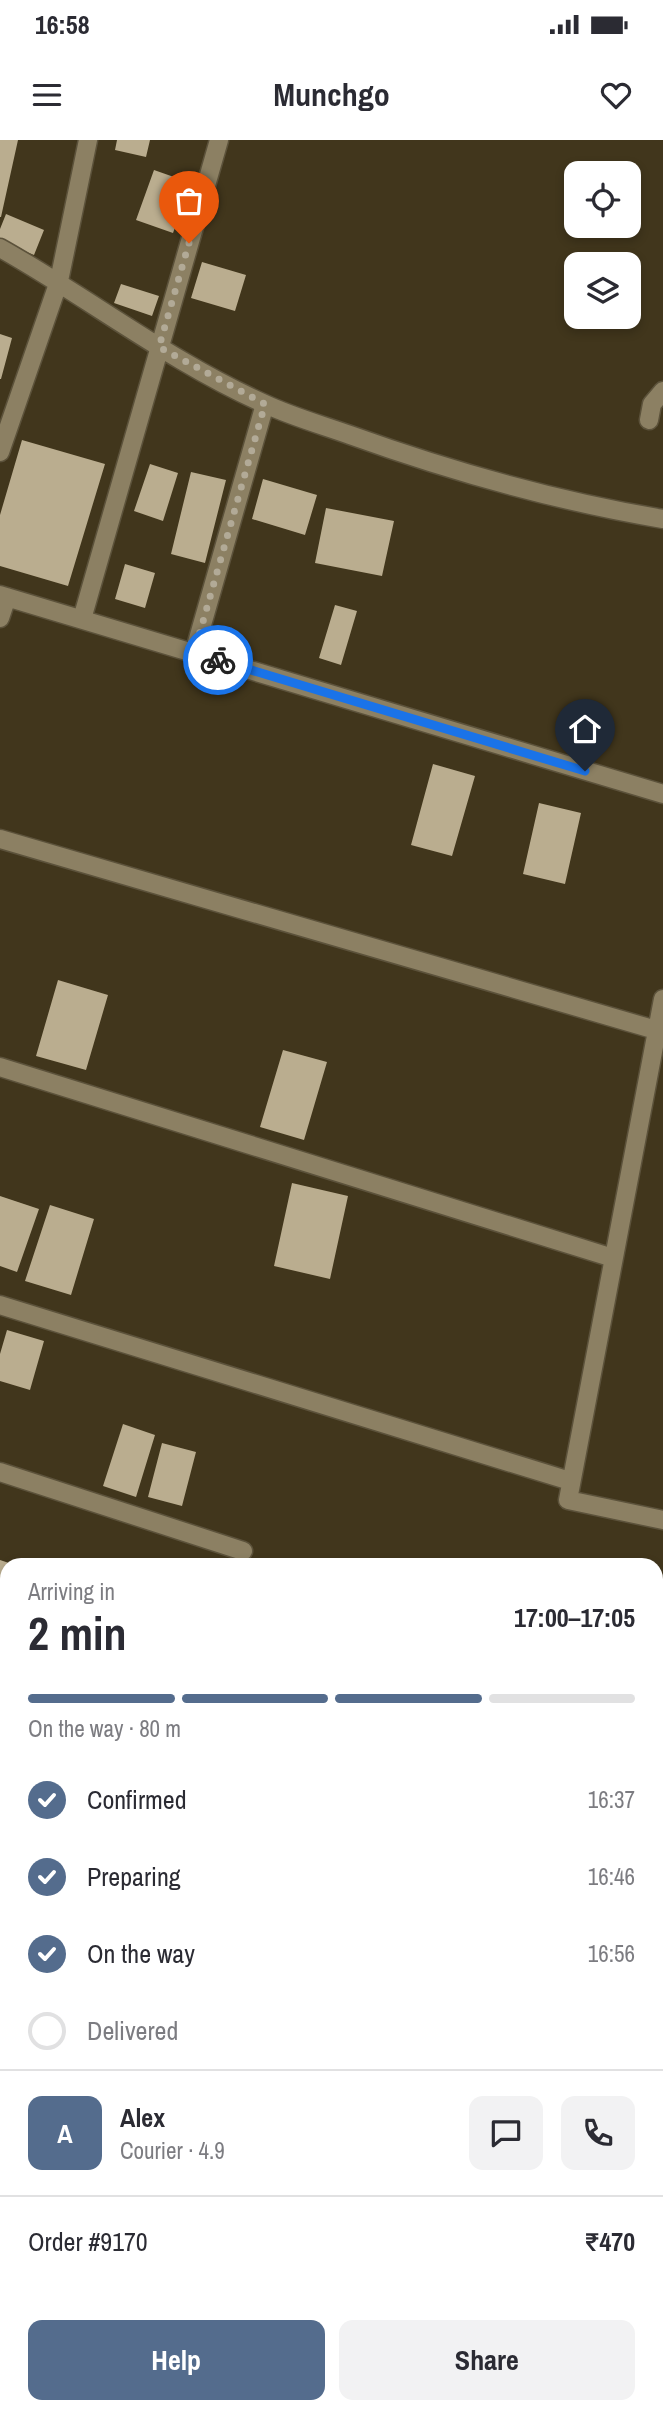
<!DOCTYPE html>
<html lang="en">
<head>
<meta charset="utf-8">
<style>
  :root { --surface:#fff; --page:#f2f2f3; --text:#2b2b33; --muted:#7c7c81; --line:#e1e1e2; --accent:#546c8d }
  body { margin:0; font-family:"Archivo Narrow",sans-serif; background:var(--page); color:var(--text); height:100vh; display:flex; flex-direction:column; font-size:26px; white-space:nowrap }
  * { box-sizing:border-box; margin:0 }
  p { font-size:23px; color:var(--muted) }
  .icon { flex:none; width:38px; height:38px; fill:none; stroke:currentColor; stroke-width:2; stroke-linecap:round; stroke-linejoin:round }
  .map { position:relative; flex:1; overflow:hidden }
  .drawer { position:absolute; left:0px; top:1418px; width:663px; height:856px; display:flex; flex-direction:column; background:var(--surface); border-radius:21px 21px 0 0; box-shadow:0 4px 10px #0003 }
  .drawer>* { flex:none }
  .tools { position:absolute; left:564px; top:21px; display:grid; gap:14px }
  .tools a { display:grid; place-items:center; width:77px; height:77px; border-radius:14px; background:var(--surface); box-shadow:0 4px 10px #0003; font-size:35px }
  .pin { position:absolute; display:grid; place-items:center; width:60px; height:60px; color:#fff; margin:-72px -30px; border-radius:50% 50% 50% 0; rotate:-45deg; box-shadow:0 0 7px #0007 }
  .pin .icon { rotate:45deg }
  .courier { position:absolute; display:grid; place-items:center; width:70px; height:70px; margin:-35px; border:5px solid #1a73e8; border-radius:50%; background:#fff; color:#222; box-shadow:0 2px 9px #0007 }
  .overview em { font-style:normal; font-weight:700 }
  .overview div { display:flex; flex-direction:column-reverse }
  .overview { display:flex; align-items:center; justify-content:space-between; height:119px; padding:0 28px }
  h1 { font-size:46px; font-weight:700; line-height:52px }
  .bar { display:grid; grid-template-columns:repeat(4,1fr); gap:10px 7px; align-content:center; height:84px; padding:0 28px }
  .bar i { height:9px; border-radius:5px; background:var(--line) }
  .bar .active { background:var(--accent) }
  .bar p { grid-column:span 4 }
  .line { display:flex; align-items:center; gap:18px; padding:0 28px; border-top:2px solid var(--line) }
  .line div { flex:1 }
  .round { display:grid; place-items:center; flex:none; width:74px; height:74px; border-radius:14px; background:var(--page) }
  ol { padding:0 28px; list-style:none }
  li { display:flex; align-items:center; gap:21px; height:77px }
  li p { margin-inline-start:auto }
  li .icon { padding:7px; border-radius:50%; background:var(--accent); color:#fff; stroke-width:4 }
  li:last-child { color:var(--muted) }
  li i { width:38px; height:38px; border:4px solid var(--line); border-radius:50% }
  .button { display:flex; gap:14px; margin-top:auto; padding:14px 28px }
  .button a { flex:1; height:80px; border-radius:14px; background:var(--accent); color:#fff; font-size:28px; font-weight:700; line-height:80px; text-align:center }
  .button a+a { background:var(--page); color:var(--text) }
  .status { display:flex; justify-content:space-between; align-items:center; height:49px; padding:0 35px; background:var(--surface); direction:ltr }
  .status svg { height:19px; fill:currentColor }
  header { display:flex; justify-content:space-between; align-items:center; height:91px; padding:0 28px; background:var(--surface); font-size:32px; font-weight:700 }
  .map>svg:first-child { display:block }
  .lines { fill:none; stroke-linecap:round; stroke-linejoin:round }
  .stream { stroke:#1d4b80; stroke-width:10 }
  .building { fill:#baad8f }
  .lane-casing { stroke:#5c523b; stroke-width:21 }
  .street-casing { stroke:#5c523b; stroke-width:21 }
  .lane { stroke:#8c8063; stroke-width:18 }
  .street { stroke:#8c8063; stroke-width:18 }
  .done { stroke:#b2aa97; stroke-width:7; stroke-dasharray:0 12.6 }
  .route { stroke:#1a73e8; stroke-width:9 }
</style>
</head>
<body>
<div class="status"><b>16:58</b><svg viewBox="0 0 49 12"><path d="M0 12V9h3v3zM5 12V6h3v6zM10 12V3h3v9zM15 12V0h3v12zM26 1h20v11H26zM47 4h2v5h-2z"/></svg></div>
<header><svg class="icon" aria-label="menu" viewBox="0 0 24 24"><path d="M4 6h16M4 12h16M4 18h16"/></svg>Munchgo<svg class="icon" aria-label="heart" viewBox="0 0 24 24"><path d="M12 20l-8-8c-3-5 5-10 8-4 3-6 11-1 8 4z"/></svg></header>
<div class="map">
<svg width="663" height="2272" viewBox="0 0 663 2272">
  <rect width="100%" height="100%" fill="#41361c"/>
  <g class="lines">
    <!-- stream -->
    <path class="stream" d="M0,1787L7,1791
      M656,2199L663,2201"/>
  </g>
  <!-- building -->
  <path class="building" d="M0,0H18L1,77H0Z
    M117,0H150L146,17L115,10Z
    M154,30L191,43L173,93L136,80Z
    M6,74L44,90L34,115L0,101V89Z
    M202,122L246,135L235,171L191,158Z
    M121,144L159,156L152,176L114,163Z
    M0,194L12,198L1,239H0Z
    M22,300L105,324L68,446L0,426V375Z
    M150,324L178,333L163,381L134,371Z
    M191,332L226,340L205,423L171,414Z
    M263,339L317,355L305,395L252,379Z
    M326,368L394,381L382,436L315,423Z
    M125,424L155,433L145,468L115,459Z
    M335,465L357,471L341,525L319,518Z
    M433,624L475,636L452,716L411,705Z
    M539,663L581,673L565,744L523,734Z
    M58,840L108,855L86,930L36,916Z
    M283,910L327,922L304,1000L260,987Z
    M292,1043L348,1056L330,1139L274,1126Z
    M0,1056L39,1069L17,1132L0,1126Z
    M50,1065L94,1079L71,1155L25,1141Z
    M7,1190L44,1201L30,1250L0,1241V1214Z
    M123,1284L155,1295L136,1357L103,1346Z
    M162,1303L196,1312L182,1366L148,1357Z
    M0,1420L12,1424H7V1471L3,1483L0,1482Z
    M663,1616V1652L656,1650V1624L660,1625Z
    M656,1770L663,1772V1802L659,1812L656,1811Z
    M37,2266H49L70,2272H36Z
    M99,2266H145L152,2268L151,2272H98Z
    M338,2266H357L362,2268L360,2272H336Z"/>
  <g class="lines">
    <defs>
      <path id="lane" d="M649,280L652,264L663,251"/>
      <path id="street" d="M0,108C89,158 172,223 265,264C293,277 322,285 350,295C453,332 556,361 663,379
        M0,312L59,141L88,0
        M0,455L663,654
        M0,478L7,457
        M82,479L219,0
        M194,513L265,264
        M0,699L656,890
        M663,859L568,1360L663,1380
        M0,927L613,1118
        M0,1165L570,1341
        M0,1332L243,1411
        M0,1503L7,1505
        M656,1560L663,1562
        M0,1673L7,1675
        M656,1728L663,1730
        M656,1896L663,1898
        M656,2069L663,2071
        M554,2266L570,2272
        M4,2272L7,2263
        M168,2272L170,2266"/>
    </defs>
    <!-- lane casing -->
    <use href="#lane" class="lane-casing"/>
    <!-- street casing -->
    <use href="#street" class="street-casing"/>
    <!-- lane -->
    <use href="#lane" class="lane"/>
    <!-- street -->
    <use href="#street" class="street"/>
  </g>
  <g class="lines">
    <!-- done -->
    <path class="done" d="M189,103L159,207L265,264L194,513L218,520"/>
    <!-- route -->
    <path class="route" d="M218,520L585,631"/>
  </g>
</svg>
<div class="tools">
<a><svg class="icon" aria-label="locate" viewBox="0 0 24 24"><circle cx="12" cy="12" r="6"/><path d="M12 2v4M12 18v4M2 12h4M18 12h4"/></svg></a>
<a><svg class="icon" aria-label="layers" viewBox="0 0 24 24"><path d="M12 4l9 5-9 5-9-5zM3 14l9 5 9-5"/></svg></a>
</div>
<div class="pin" style="left:189px;top:103px;background:#ea580c"><svg class="icon" aria-label="bag" viewBox="0 0 24 24"><path d="M5 8h14l-1 12H6zM9 8a3 3 0 0 1 6 0"/></svg></div>
<div class="pin" style="left:585px;top:631px;background:#1f2937"><svg class="icon" aria-label="home" viewBox="0 0 24 24"><path d="M3 11l9-7 9 7M6 9v11h12V9"/></svg></div>
<div class="courier" style="left:218px;top:520px"><svg class="icon" aria-label="bike" viewBox="0 0 24 24"><circle cx="6" cy="16" r="4"/><circle cx="18" cy="16" r="4"/><path d="M6 16l4-8h5l3 8M10 8l3 8H6M13 5h3"/></svg></div>
<section class="drawer">
<div class="overview"><div><h1>2 min</h1><p>Arriving in</p></div><em>17:00–17:05</em></div>
<div class="bar"><i class="active"></i><i class="active"></i><i class="active"></i><i></i><p>On the way · 80 m</p></div>
<ol>
<li><svg class="icon" aria-label="check" viewBox="0 0 24 24"><path d="M5 12l5 5 9-10"/></svg>Confirmed<p>16:37</p></li>
<li><svg class="icon" aria-label="check" viewBox="0 0 24 24"><path d="M5 12l5 5 9-10"/></svg>Preparing<p>16:46</p></li>
<li><svg class="icon" aria-label="check" viewBox="0 0 24 24"><path d="M5 12l5 5 9-10"/></svg>On the way<p>16:56</p></li>
<li><i></i>Delivered</li>
</ol>
<div class="line" style="height:126px"><b class="round" style="background:var(--accent);color:#fff">A</b><div><b>Alex</b><p>Courier · 4.9</p></div><a class="round"><svg class="icon" aria-label="chat" viewBox="0 0 24 24"><path d="M4 5h16v11H9l-5 4z"/></svg></a><a class="round"><svg class="icon" aria-label="phone" viewBox="0 0 24 24"><path d="M5 4h4l2 5-3 2q2 4 5 5l2-3 5 2v4C11 20 4 13 5 4z"/></svg></a></div>
<div class="line" style="height:91px"><div>Order #9170</div><b>₹470</b></div>
<div class="button"><a>Help</a><a>Share</a></div>
</section>
</div>
</body>
</html>
